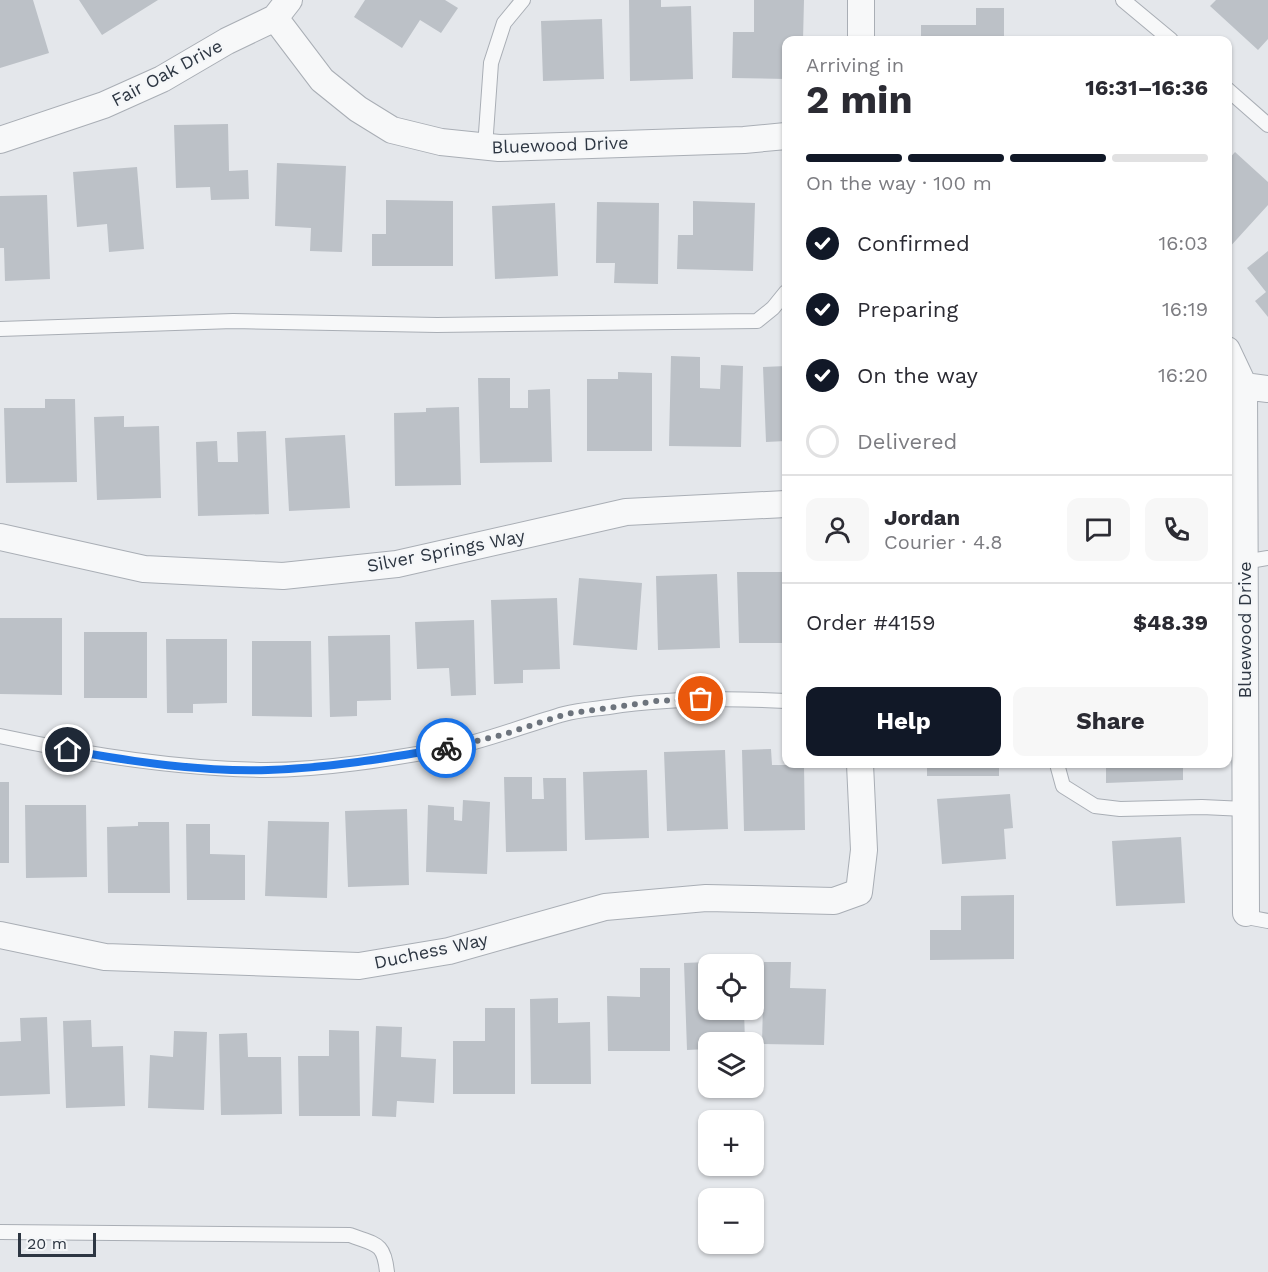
<!DOCTYPE html>
<html lang="en">
<head>
<meta charset="utf-8">
<style>
  :root { --surface:#fff; --page:#f7f7f7; --text:#2b2b33; --muted:#7c7c81; --line:#e1e1e2; --accent:#111827 }
  body { margin:0; font-family:"Work Sans",sans-serif; background:var(--page); color:var(--text); height:100vh; display:flex; flex-direction:column; font-size:22px; white-space:nowrap }
  * { box-sizing:border-box; margin:0 }
  p { font-size:20px; color:var(--muted) }
  .icon { flex:none; width:33px; height:33px; fill:none; stroke:currentColor; stroke-width:2; stroke-linecap:round; stroke-linejoin:round }
  .map { position:relative; flex:1; overflow:hidden }
  .drawer { position:absolute; left:782px; top:36px; width:450px; height:732px; display:flex; flex-direction:column; background:var(--surface); border-radius:12px; box-shadow:0 2px 4px #0004 }
  .drawer>* { flex:none }
  .buttons { position:absolute; left:698px; top:954px; display:grid; gap:12px }
  .buttons a { display:grid; place-items:center; width:66px; height:66px; border-radius:12px; background:var(--surface); box-shadow:0 2px 4px #0004; font-size:30px }
  .scale { position:absolute; left:18px; bottom:15px; width:78px; box-sizing:border-box; padding-left:6px; border:3px solid #2d3642; border-top:0; font-size:16px; line-height:21px; white-space:nowrap; color:#2d3642; -webkit-text-stroke:4px #f4f6f8; paint-order:stroke }
  .pin { position:absolute; display:grid; place-items:center; width:51px; height:51px; color:#fff; margin:-26px; border:3px solid #fff; border-radius:50%; box-shadow:0 2px 6px #0007 }
  .courier { position:absolute; display:grid; place-items:center; width:60px; height:60px; margin:-30px; border:4px solid #1a73e8; border-radius:50%; background:#fff; color:#222; box-shadow:0 2px 8px #0007 }
  .overview em { font-style:normal; font-weight:700 }
  .overview div { display:flex; flex-direction:column-reverse }
  .overview { display:flex; align-items:center; justify-content:space-between; height:102px; padding:0 24px }
  h1 { font-size:39px; font-weight:700; line-height:45px }
  .bar { display:grid; grid-template-columns:repeat(4,1fr); gap:9px 6px; align-content:center; height:72px; padding:0 24px }
  .bar i { height:8px; border-radius:4px; background:var(--line) }
  .bar .selected { background:var(--accent) }
  .bar p { grid-column:span 4 }
  .line { display:flex; align-items:center; gap:15px; padding:0 24px; border-top:2px solid var(--line) }
  .line div { flex:1 }
  .round { display:grid; place-items:center; flex:none; width:63px; height:63px; border-radius:12px; background:var(--page) }
  ol { padding:0 24px; list-style:none }
  li { display:flex; align-items:center; gap:18px; height:66px }
  li p { margin-inline-start:auto }
  li .icon { padding:6px; border-radius:50%; background:var(--accent); color:#fff; stroke-width:4 }
  li:last-child { color:var(--muted) }
  li i { width:33px; height:33px; border:3px solid var(--line); border-radius:50% }
  .primary-button { display:flex; gap:12px; margin-top:auto; padding:12px 24px }
  .primary-button a { flex:1; height:69px; border-radius:12px; background:var(--accent); color:#fff; font-size:24px; font-weight:700; line-height:69px; text-align:center }
  .primary-button a+a { background:var(--page); color:var(--text) }
  .map>svg:first-child { display:block }
  .building { fill:#bcc1c7 }
  .lines { fill:none; stroke-linecap:round; stroke-linejoin:round }
  .lane-casing { stroke:#a9aeb5; stroke-width:16 }
  .street-casing { stroke:#a9aeb5; stroke-width:28 }
  .lane { stroke:#f7f8f9; stroke-width:14 }
  .street { stroke:#f7f8f9; stroke-width:26 }
  .done { stroke:#6d747d; stroke-width:6; stroke-dasharray:0 10.8 }
  .route { stroke:#1a73e8; stroke-width:8 }
  .labels { text-anchor:middle; stroke-width:4.5; stroke-linejoin:round; paint-order:stroke }
  .street-label { font-size:18px; fill:#2d3642; stroke:#f4f6f8 }
</style>
</head>
<body>
<div class="map">
<svg width="1268" height="1272" viewBox="0 0 1268 1272">
  <rect width="100%" height="100%" fill="#e4e7eb"/>
  <!-- building -->
  <path class="building" d="M0,0H33L49,53L0,68Z
    M79,0H158L102,35Z
    M365,0H445L458,8L441,33L420,20L402,48L354,17Z
    M629,0H661V7L691,6L693,79L630,81Z
    M754,0H804L803,40H786V79L732,78L733,32H754Z
    M1216,0H1268V39L1258,50L1210,6Z
    M976,8H1004V40H921V25H976Z
    M602,19L604,79L543,81L541,21Z
    M228,124L229,171L248,170L249,199L211,200L210,187L176,188L174,125Z
    M1235,152L1268,182V205L1227,250V161Z
    M277,163L346,166L342,252L310,251L311,228L275,226Z
    M137,167L144,249L109,252L107,224L77,227L73,172Z
    M47,195L50,279L5,281L4,248H0V196Z
    M386,200L453,201V266H372V234H386Z
    M693,201L755,203L753,271L677,269L678,235H693Z
    M597,202L659,203L658,284L614,283L615,263H596Z
    M555,203L558,276L495,279L492,206Z
    M1268,251V317L1255,301L1266,292L1247,268Z
    M671,356L700,357V388L720,389L721,365L743,366L741,447L669,446Z
    M786,366V441L766,442L763,367Z
    M618,372L652,373V451H587V379H618Z
    M478,378H510V408H528V390L550,389L552,462L480,463Z
    M45,399H75L77,482L6,483L4,408H45Z
    M459,407L461,485L395,486L394,413L426,412V408Z
    M124,416V427L159,426L161,498L97,500L94,417Z
    M266,431L269,514L198,516L196,442L217,441L218,462H238L237,432Z
    M345,435L350,508L289,511L285,438Z
    M737,572H786V643H739Z
    M717,574L720,648L658,650L656,576Z
    M579,578L642,583L637,650L573,645Z
    M557,598L560,669L523,670V683L494,684L491,600Z
    M0,618H62V695L0,694Z
    M474,620L476,695L451,696L449,668L417,669L415,622Z
    M84,632H147V698H84Z
    M390,635L391,700L357,701V716L330,717L328,636Z
    M166,639H227V703L193,704V713H167Z
    M252,641H311L312,717L252,716Z
    M771,749L772,765H804L805,830L744,831L742,750Z
    M725,750L728,829L667,831L664,752Z
    M927,764H999V776H927Z
    M1106,764H1183V780L1106,783Z
    M647,770L649,838L585,840L583,772Z
    M504,777H532V799H544L543,778H566L567,851L506,852Z
    M0,782H9V863H0Z
    M1010,794L1013,828L1004,829L1006,859L942,864L937,799Z
    M463,800L490,802L487,874L426,872L428,805L454,807V820L462,821Z
    M25,805H86L87,877L26,878Z
    M407,809L409,885L348,887L345,811Z
    M268,821L329,822L327,898L265,896Z
    M138,822H169L170,893H108L107,827L138,826Z
    M186,824H210V854L245,855V900H187Z
    M1181,837L1185,903L1116,906L1112,841Z
    M1014,895V959L930,960V930H961V896Z
    M708,962V1010H744L745,1042H708V1049L687,1050L684,963Z
    M764,962H791L790,988L826,989L824,1045L762,1044Z
    M640,968H670V1051H608L607,996L640,997Z
    M558,998V1023L590,1022L591,1084H531L530,999Z
    M485,1008H515V1094H453V1041H485Z
    M47,1017L50,1094L0,1096V1042L21,1041L20,1018Z
    M91,1020L92,1047L123,1046L125,1106L66,1108L63,1021Z
    M376,1026L402,1027L401,1057L436,1059L434,1103L397,1101L396,1117L372,1116Z
    M329,1030L359,1031L360,1116H299L298,1056H329Z
    M174,1031L207,1032L204,1110L148,1108L150,1055L173,1057Z
    M247,1033L248,1057H281L282,1114L221,1115L219,1034Z"/>
  <g class="lines">
    <defs>
      <path id="lane" d="M1123,0L1171,40
        M1227,89L1268,125
        M485,147L491,63L504,23L523,0
        M0,329L233,321L437,325L757,321L773,308L786,292
        M1244,562L1268,558
        M0,736C88,755 176,769 266,770C325,770 388,759 446,749C487,741 525,725 564,714C579,710 594,709 609,707C668,698 726,698 786,701
        M1057,764L1063,786L1095,806L1120,809L1202,807L1245,809
        M1246,913L1252,918L1268,921
        M0,1232L350,1235C376,1245 384,1242 387,1272"/>
      <path id="street" d="M861,0V40
        M275,18L322,80L358,109L392,130L441,142L499,148L744,140L786,136
        M0,140L104,105L162,79L227,41L275,18L289,0
        M1227,350L1244,386L1246,913
        M1244,386L1268,389
        M0,537L144,569L283,576L397,564L626,512L786,504
        M0,935L105,957L359,966L449,951L605,907L706,898L834,901L859,892L864,850L860,764"/>
    </defs>
    <!-- lane casing -->
    <use href="#lane" class="lane-casing"/>
    <!-- street casing -->
    <use href="#street" class="street-casing"/>
    <!-- lane -->
    <use href="#lane" class="lane"/>
    <!-- street -->
    <use href="#street" class="street"/>
  </g>
  <g class="lines">
    <!-- done -->
    <path class="done" d="M446,748L502,735L566,714L657,701L701,699"/>
    <!-- route -->
    <path class="route" d="M68,750C134,762 201,772 268,770C328,768 388,758 446,748"/>
  </g>
  <g class="labels">
    <!-- street labels -->
    <g class="street-label">
      <text transform="translate(167 73) rotate(-28)" y="6">Fair Oak Drive</text>
      <text transform="translate(560 145) rotate(-2)" y="6">Bluewood Drive</text>
      <text transform="translate(446 551) rotate(-11)" y="6">Silver Springs Way</text>
      <text transform="translate(1245 630) rotate(-90)" y="6">Bluewood Drive</text>
      <text transform="translate(431 951) rotate(-12)" y="6">Duchess Way</text>
    </g>
  </g>
</svg>
<div class="buttons">
<a><svg class="icon" aria-label="locate" viewBox="0 0 24 24"><circle cx="12" cy="12" r="6"/><path d="M12 2v4M12 18v4M2 12h4M18 12h4"/></svg></a>
<a><svg class="icon" aria-label="layers" viewBox="0 0 24 24"><path d="M12 4l9 5-9 5-9-5zM3 14l9 5 9-5"/></svg></a>
<a>+</a>
<a>−</a>
</div>
<div class="scale">20 m</div>
<div class="pin" style="left:701px;top:699px;background:#ea580c"><svg class="icon" aria-label="bag" viewBox="0 0 24 24"><path d="M5 8h14l-1 12H6zM9 8a3 3 0 0 1 6 0"/></svg></div>
<div class="pin" style="left:68px;top:750px;background:#1f2937"><svg class="icon" aria-label="home" viewBox="0 0 24 24"><path d="M3 11l9-7 9 7M6 9v11h12V9"/></svg></div>
<div class="courier" style="left:446px;top:748px"><svg class="icon" aria-label="bike" viewBox="0 0 24 24"><circle cx="6" cy="16" r="4"/><circle cx="18" cy="16" r="4"/><path d="M6 16l4-8h5l3 8M10 8l3 8H6M13 5h3"/></svg></div>
<section class="drawer">
<div class="overview"><div><h1>2 min</h1><p>Arriving in</p></div><em>16:31–16:36</em></div>
<div class="bar"><i class="selected"></i><i class="selected"></i><i class="selected"></i><i></i><p>On the way · 100 m</p></div>
<ol>
<li><svg class="icon" aria-label="check" viewBox="0 0 24 24"><path d="M5 12l5 5 9-10"/></svg>Confirmed<p>16:03</p></li>
<li><svg class="icon" aria-label="check" viewBox="0 0 24 24"><path d="M5 12l5 5 9-10"/></svg>Preparing<p>16:19</p></li>
<li><svg class="icon" aria-label="check" viewBox="0 0 24 24"><path d="M5 12l5 5 9-10"/></svg>On the way<p>16:20</p></li>
<li><i></i>Delivered</li>
</ol>
<div class="line" style="height:108px"><a class="round"><svg class="icon" aria-label="person" viewBox="0 0 24 24"><circle cx="12" cy="8" r="4"/><path d="M4 21q1-7 8-7t8 7"/></svg></a><div><b>Jordan</b><p>Courier · 4.8</p></div><a class="round"><svg class="icon" aria-label="chat" viewBox="0 0 24 24"><path d="M4 5h16v11H9l-5 4z"/></svg></a><a class="round"><svg class="icon" aria-label="phone" viewBox="0 0 24 24"><path d="M5 4h4l2 5-3 2q2 4 5 5l2-3 5 2v4C11 20 4 13 5 4z"/></svg></a></div>
<div class="line" style="height:78px"><div>Order #4159</div><b>$48.39</b></div>
<div class="primary-button"><a>Help</a><a>Share</a></div>
</section>
</div>
</body>
</html>
